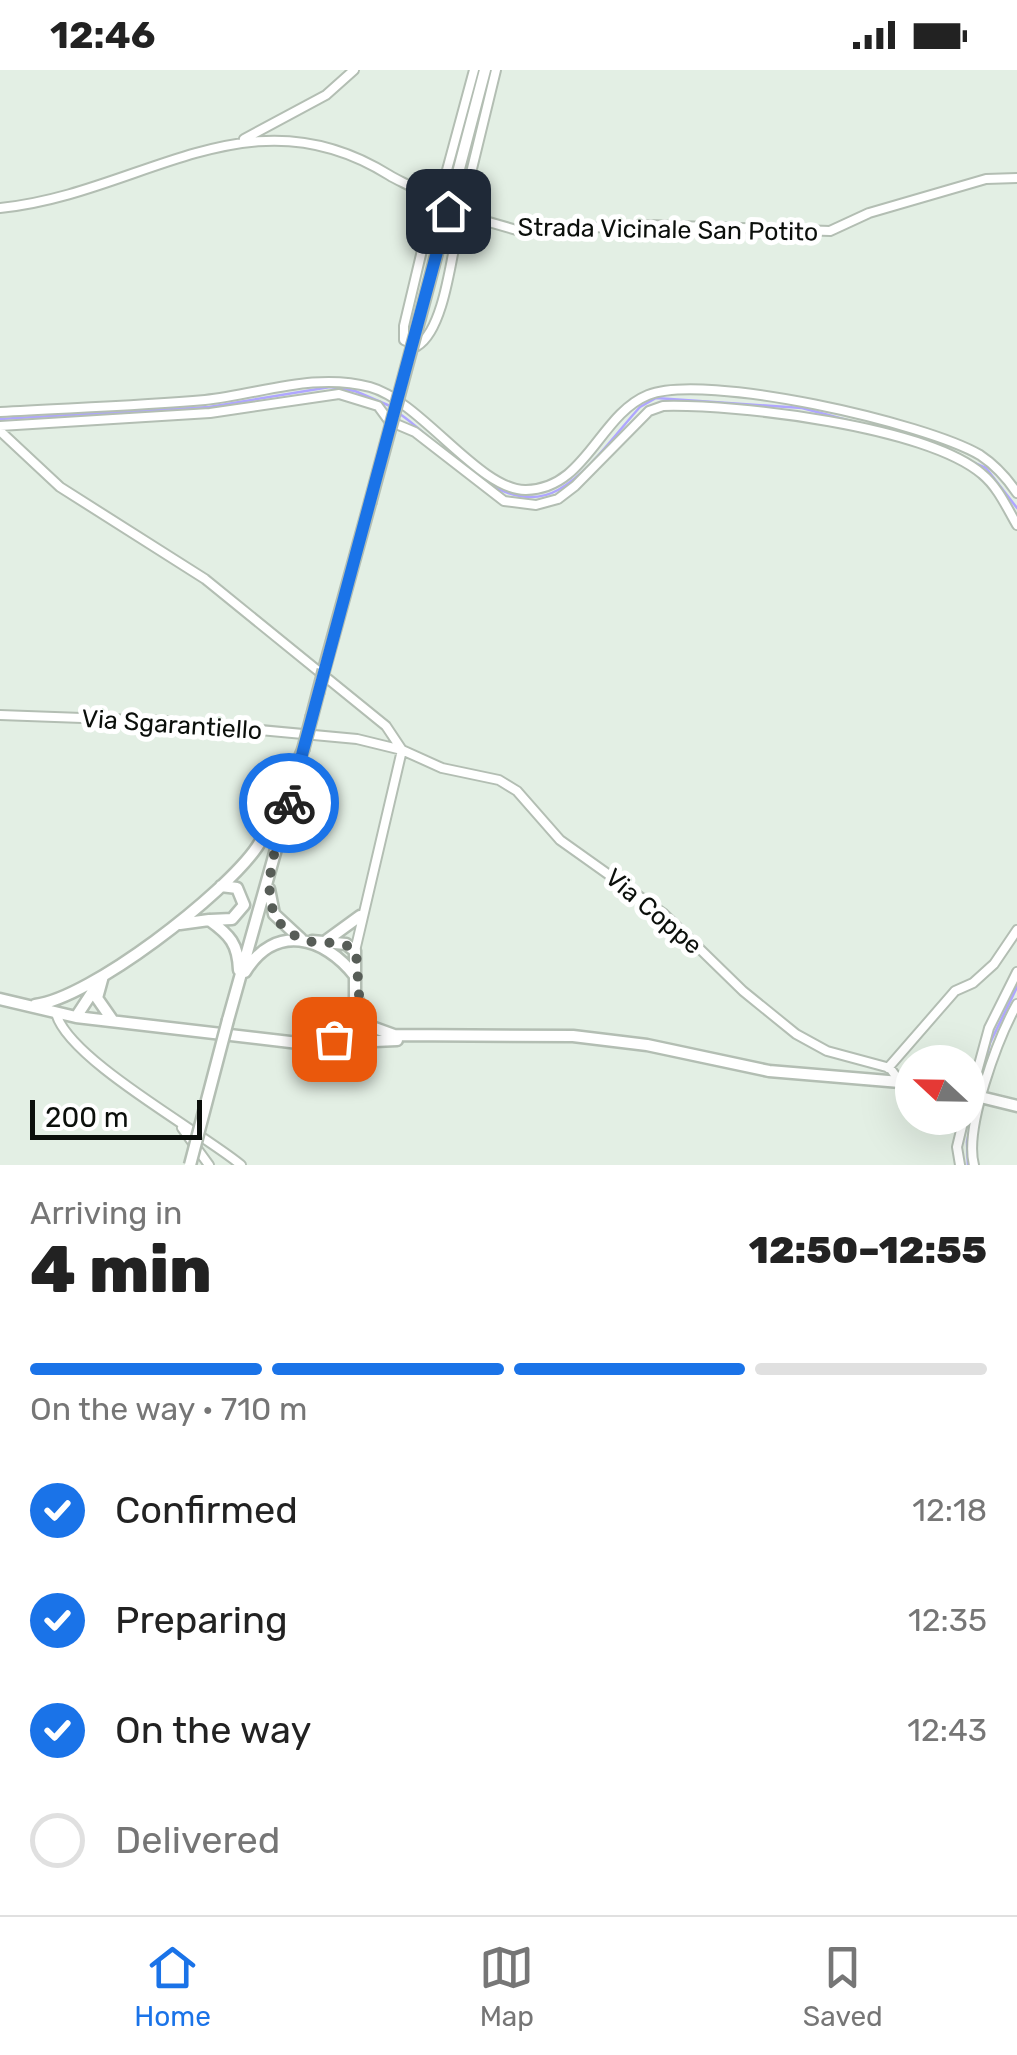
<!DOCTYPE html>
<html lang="en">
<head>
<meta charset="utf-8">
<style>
  :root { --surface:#fff; --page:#f6f6f6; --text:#222; --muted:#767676; --line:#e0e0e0; --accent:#1a73e8 }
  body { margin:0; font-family:Rubik,sans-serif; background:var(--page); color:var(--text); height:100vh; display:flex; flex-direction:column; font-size:38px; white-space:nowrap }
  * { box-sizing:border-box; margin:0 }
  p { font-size:32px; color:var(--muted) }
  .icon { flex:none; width:55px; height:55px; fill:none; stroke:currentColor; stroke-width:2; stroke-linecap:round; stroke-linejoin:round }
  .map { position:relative; height:1095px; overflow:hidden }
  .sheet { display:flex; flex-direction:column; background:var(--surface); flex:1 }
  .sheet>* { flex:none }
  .needle { width:65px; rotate:292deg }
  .controls { position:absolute; left:895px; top:975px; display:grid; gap:20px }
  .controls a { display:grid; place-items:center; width:90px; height:90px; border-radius:50%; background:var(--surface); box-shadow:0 10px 40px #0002; font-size:50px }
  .scale { position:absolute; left:30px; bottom:25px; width:172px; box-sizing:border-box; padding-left:10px; border:5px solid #0b0f0b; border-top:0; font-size:28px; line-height:35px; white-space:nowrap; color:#0b0f0b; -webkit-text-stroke:8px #fff; paint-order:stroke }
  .pin { position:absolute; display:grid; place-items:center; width:85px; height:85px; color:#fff; margin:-42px; border-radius:20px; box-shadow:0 5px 15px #0006 }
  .courier { position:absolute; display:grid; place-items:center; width:100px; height:100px; margin:-50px; border:8px solid #1a73e8; border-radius:50%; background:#fff; color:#222; box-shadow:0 2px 12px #0007 }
  .overview em { font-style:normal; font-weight:800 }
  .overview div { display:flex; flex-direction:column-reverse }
  .overview { display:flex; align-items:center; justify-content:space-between; height:170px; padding:0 30px }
  h1 { font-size:65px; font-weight:800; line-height:75px }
  .bar { display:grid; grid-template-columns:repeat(4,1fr); gap:15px 10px; align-content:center; height:120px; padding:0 30px }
  .bar i { height:12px; border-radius:8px; background:var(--line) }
  .bar .on { background:var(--accent) }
  .bar p { grid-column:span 4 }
  ol { padding:0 30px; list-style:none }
  li { display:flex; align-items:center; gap:30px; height:110px }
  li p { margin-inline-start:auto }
  li .icon { padding:10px; border-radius:50%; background:var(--accent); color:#fff; stroke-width:4 }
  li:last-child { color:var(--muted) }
  li i { width:55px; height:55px; border:5px solid var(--line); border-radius:50% }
  .status { display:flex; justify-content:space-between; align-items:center; height:70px; padding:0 50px; background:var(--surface); direction:ltr }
  .status svg { height:28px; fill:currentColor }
  .tabs { display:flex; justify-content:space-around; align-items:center; height:140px; border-top:2px solid var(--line); background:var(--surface); font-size:28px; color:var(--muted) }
  .tabs a { display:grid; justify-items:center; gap:5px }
  .tabs .on { color:var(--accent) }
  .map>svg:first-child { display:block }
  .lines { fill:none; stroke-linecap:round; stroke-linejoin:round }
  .stream { stroke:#afa6ff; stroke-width:2.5 }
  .minor-casing { stroke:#b3beb3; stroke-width:12 }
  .major-casing { stroke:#b3beb3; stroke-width:15 }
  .minor { stroke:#fff; stroke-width:8 }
  .major { stroke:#fff; stroke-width:10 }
  .major-bridge-casing { stroke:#b3beb3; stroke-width:15; stroke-linecap:butt }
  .major-bridge { stroke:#fff; stroke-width:10 }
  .done { stroke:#575d57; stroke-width:10; stroke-dasharray:0 18 }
  .route { stroke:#1a73e8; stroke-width:12 }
  .labels { text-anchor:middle; stroke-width:10; stroke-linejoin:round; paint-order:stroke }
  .street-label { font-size:25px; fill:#0b0f0b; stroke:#fff }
</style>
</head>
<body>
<div class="status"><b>12:46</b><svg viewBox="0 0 49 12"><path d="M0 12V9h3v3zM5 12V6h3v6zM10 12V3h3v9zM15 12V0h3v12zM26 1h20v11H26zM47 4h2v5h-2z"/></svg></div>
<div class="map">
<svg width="1017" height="1095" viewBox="0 0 1017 1095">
  <rect width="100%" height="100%" fill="#e3efe4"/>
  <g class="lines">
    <!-- stream -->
    <path class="stream" d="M400,344C442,373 502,451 558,420C589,403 616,363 640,337L656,328L802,338L907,366
      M0,349L209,337L330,317L355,321L390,336
      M933,375L986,398L1017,438
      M978,1020L990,973L1017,917
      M968,1095L967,1072L976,1028"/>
    <defs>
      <path id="minor" d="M244,69L326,25L354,0
        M433,134L444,111L474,0
        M0,138C141,124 249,17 389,105C403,114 425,120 433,134L404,256V270L417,276C446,259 452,177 461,144L520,161L648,155L830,161L869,143L986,109L1017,108
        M461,144L496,0
        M0,342C68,338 137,336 205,330C261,324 314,302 370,317C421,331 480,421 526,420C586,419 599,345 648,325C704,302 926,353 980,385C995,395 1007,408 1017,423
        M0,356L210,343L339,324L378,336L389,351L415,362L504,431L536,435L558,429L575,416L649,341L663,336C737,334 926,356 982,404C998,417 1007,438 1017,455
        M0,361L60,417L205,509L386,656L402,680
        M0,645L164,651L357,669L402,680L442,698L499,710L517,721L560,770L664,844L743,921L796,964L827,981L890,998L900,1012
        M355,881L402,680
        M56,943C67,989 203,1063 241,1095
        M888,998L955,921L973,913L994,894L1017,860
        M968,1035L989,958L1017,902
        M182,1058L209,1095
        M960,1095L957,1077L964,1048
        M974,1095C964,1058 998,968 1017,934"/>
      <path id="major" d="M420,247L485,0
        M324,600L370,433
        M312,646L318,623
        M269,819L274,844L301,869
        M210,850L232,849L244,835L237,818L221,816
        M180,854L209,850C230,865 238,874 239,900
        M327,870L360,846
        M312,871L346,874L355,881
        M355,881V955L360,973
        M245,902C275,853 324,866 355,906
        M103,906L97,928L113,951
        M0,929L76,947L307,974L397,970
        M357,929L372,957L394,965L573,966L647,975L769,1001L912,1013
        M35,935C91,928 225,824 257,777C277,747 289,712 303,680
        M76,947L97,915
        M228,950L294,715
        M327,971L343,964L354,947
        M968,1024L1017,1036"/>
    </defs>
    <!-- minor casing -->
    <use href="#minor" class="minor-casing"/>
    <!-- major casing -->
    <use href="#major" class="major-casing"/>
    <!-- minor -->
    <use href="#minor" class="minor"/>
    <!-- major -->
    <use href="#major" class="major"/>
    <defs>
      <path id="major-bridge" d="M370,433L420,247
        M318,623L324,600
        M303,680L312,646
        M190,1095L228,950"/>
    </defs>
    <!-- major-bridge casing -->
    <use href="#major-bridge" class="major-bridge-casing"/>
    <!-- major-bridge -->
    <use href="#major-bridge" class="major-bridge"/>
  </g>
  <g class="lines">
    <!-- done -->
    <path class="done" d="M289,733C277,776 246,846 302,869C321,877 338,867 356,881L362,968L360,973L317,974L334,969"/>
    <!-- route -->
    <path class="route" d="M289,733L448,141"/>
  </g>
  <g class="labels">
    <!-- street labels -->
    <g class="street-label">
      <text transform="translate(668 159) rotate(1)" y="9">Strada Vicinale San Potito</text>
      <text transform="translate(172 654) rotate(4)" y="9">Via Sgarantiello</text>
      <text transform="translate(654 841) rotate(40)" y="9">Via Coppe</text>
    </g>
  </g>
</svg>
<div class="controls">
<a><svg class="needle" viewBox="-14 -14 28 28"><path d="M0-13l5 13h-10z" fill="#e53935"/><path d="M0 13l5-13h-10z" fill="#767676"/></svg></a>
</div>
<div class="scale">200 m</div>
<div class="pin" style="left:334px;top:969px;background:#ea580c"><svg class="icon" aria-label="bag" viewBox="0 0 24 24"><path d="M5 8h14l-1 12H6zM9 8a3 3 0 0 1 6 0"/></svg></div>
<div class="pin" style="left:448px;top:141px;background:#1f2937"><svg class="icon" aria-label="home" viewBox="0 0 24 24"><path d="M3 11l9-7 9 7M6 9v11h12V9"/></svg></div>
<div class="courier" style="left:289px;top:733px"><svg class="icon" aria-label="bike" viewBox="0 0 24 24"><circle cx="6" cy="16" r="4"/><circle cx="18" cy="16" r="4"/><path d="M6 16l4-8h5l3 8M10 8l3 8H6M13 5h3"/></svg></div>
</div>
<section class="sheet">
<div class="overview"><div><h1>4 min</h1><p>Arriving in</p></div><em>12:50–12:55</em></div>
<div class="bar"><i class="on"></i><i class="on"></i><i class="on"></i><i></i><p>On the way · 710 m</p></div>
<ol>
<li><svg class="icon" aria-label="check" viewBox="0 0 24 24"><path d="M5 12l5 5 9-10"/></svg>Confirmed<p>12:18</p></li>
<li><svg class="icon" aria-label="check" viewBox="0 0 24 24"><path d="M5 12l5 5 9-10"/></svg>Preparing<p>12:35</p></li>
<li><svg class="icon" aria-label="check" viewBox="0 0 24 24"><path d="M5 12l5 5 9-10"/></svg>On the way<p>12:43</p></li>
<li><i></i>Delivered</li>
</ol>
</section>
<nav class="tabs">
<a class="on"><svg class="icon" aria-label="home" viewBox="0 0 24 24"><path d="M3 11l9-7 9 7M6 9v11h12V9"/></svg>Home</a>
<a><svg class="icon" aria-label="map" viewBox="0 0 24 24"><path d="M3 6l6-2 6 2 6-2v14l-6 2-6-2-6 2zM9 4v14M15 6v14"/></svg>Map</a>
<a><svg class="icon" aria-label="saved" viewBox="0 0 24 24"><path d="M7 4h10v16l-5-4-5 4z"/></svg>Saved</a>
</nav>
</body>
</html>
